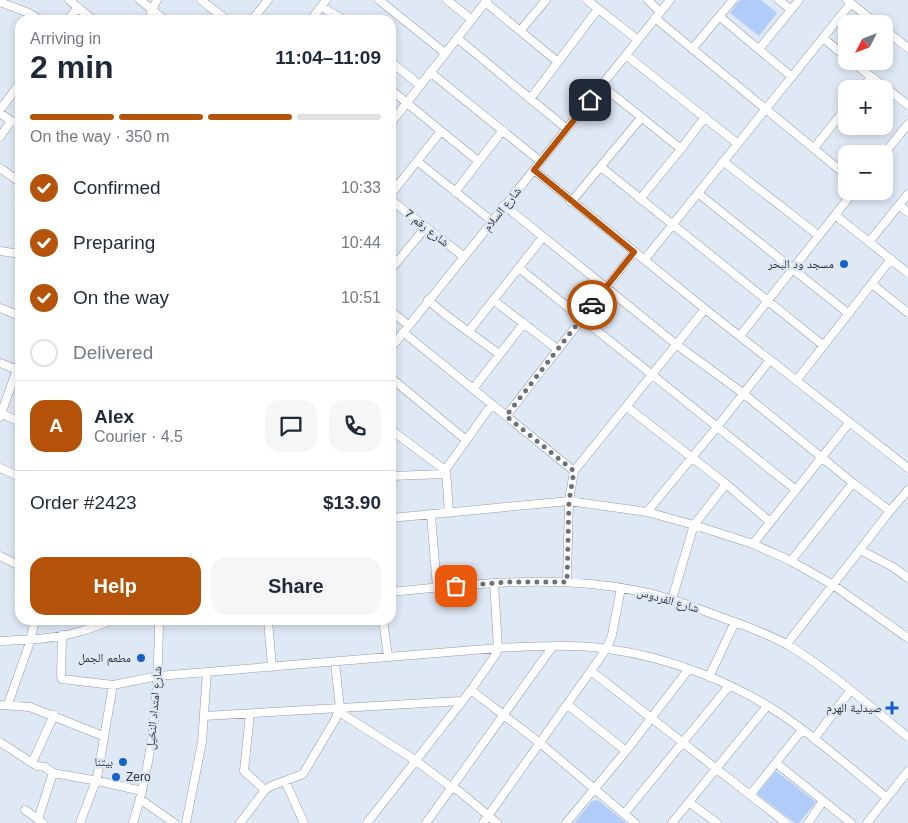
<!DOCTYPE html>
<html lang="en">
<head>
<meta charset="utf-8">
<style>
  :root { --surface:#fff; --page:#f6f6f7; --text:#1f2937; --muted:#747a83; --line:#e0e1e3; --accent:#b45309 }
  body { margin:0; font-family:Arial,"Noto Naskh Arabic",sans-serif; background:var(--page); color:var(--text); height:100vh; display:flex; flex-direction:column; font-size:19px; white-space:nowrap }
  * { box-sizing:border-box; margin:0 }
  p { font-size:16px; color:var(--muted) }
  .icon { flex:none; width:28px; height:28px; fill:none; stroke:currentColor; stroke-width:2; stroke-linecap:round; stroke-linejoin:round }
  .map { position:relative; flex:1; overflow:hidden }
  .details { position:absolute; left:15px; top:15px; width:381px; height:610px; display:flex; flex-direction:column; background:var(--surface); border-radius:15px; box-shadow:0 2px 8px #0003 }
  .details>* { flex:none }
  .needle { width:32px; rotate:228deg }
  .tools { position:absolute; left:838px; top:15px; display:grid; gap:10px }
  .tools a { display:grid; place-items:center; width:55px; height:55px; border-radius:10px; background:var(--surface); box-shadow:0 2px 8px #0003; font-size:25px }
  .pin { position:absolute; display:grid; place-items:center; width:42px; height:42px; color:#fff; margin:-21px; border-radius:10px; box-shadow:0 2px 8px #0006 }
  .courier { position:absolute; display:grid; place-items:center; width:50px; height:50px; margin:-25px; border:4px solid #b45309; border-radius:50%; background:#fff; color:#222; box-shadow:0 1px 6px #0007 }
  .overview em { font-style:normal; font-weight:800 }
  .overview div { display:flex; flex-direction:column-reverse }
  .overview { display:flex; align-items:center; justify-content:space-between; height:85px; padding:0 15px }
  h1 { font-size:32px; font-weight:800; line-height:38px }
  .bar { display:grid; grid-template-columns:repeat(4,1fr); gap:8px 5px; align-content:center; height:60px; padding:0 15px }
  .bar i { height:6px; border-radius:4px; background:var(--line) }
  .bar .active { background:var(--accent) }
  .bar p { grid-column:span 4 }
  .line { display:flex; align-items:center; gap:12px; padding:0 15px; border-top:1px solid var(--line) }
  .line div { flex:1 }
  .round { display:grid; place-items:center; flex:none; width:52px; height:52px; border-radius:15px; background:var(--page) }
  ol { padding:0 15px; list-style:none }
  li { display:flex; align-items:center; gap:15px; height:55px }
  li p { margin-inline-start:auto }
  li .icon { padding:5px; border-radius:50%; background:var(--accent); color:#fff; stroke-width:4 }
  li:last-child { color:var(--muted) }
  li i { width:28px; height:28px; border:2px solid var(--line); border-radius:50% }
  .action { display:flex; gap:10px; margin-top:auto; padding:10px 15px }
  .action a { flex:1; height:58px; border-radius:15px; background:var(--accent); color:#fff; font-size:20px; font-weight:800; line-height:58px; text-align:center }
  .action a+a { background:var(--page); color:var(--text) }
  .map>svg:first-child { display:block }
  .green { fill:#b0cdf9 }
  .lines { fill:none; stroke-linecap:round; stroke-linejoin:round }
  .minor-casing { stroke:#929ba7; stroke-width:9 }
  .minor { stroke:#fff; stroke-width:8 }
  .done { stroke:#6d727a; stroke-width:5; stroke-dasharray:0 9 }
  .route { stroke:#b45309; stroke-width:6 }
  .poi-dot { fill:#1761cb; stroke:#dfe8f5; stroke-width:2 }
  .labels { text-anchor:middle; stroke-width:5; stroke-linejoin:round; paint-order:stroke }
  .street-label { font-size:12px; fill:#2f3238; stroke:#dfe8f5 }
  .poi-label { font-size:12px; fill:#2f3238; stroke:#dfe8f5; text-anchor:end }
</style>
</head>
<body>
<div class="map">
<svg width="908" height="823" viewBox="0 0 908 823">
  <rect width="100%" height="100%" fill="#dfe8f5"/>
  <!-- green -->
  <path class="green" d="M740,0H761L777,13L759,36L730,13Z
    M776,771L816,802L799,823H795L757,794Z
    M598,800L626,823H574L592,801Z"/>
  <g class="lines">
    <defs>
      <path id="minor" d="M69,0L93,20
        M140,0L165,20
        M201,0L227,20
        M379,0L445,53
        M447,0L471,19
        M587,0L638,40
        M648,0L660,12
        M779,0L791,10
        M847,0L877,24
        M0,2L29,13L40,20
        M485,2L558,62
        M322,7L344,20
        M720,17L792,77
        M655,18L846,175
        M68,20L78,7
        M149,20L152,10L157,0
        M252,20L268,0
        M311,20L326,0
        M884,29L908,48
        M520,31L546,0
        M457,38L567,129
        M823,38L846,57
        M692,49L733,0
        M759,49L799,0
        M626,55L738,144
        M851,61L908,105
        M391,62L420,85
        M430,72L540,161
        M601,85L681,149
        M862,89L871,77
        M391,90L478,161
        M530,99L598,9
        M0,110L20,83
        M0,113L11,121L20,122
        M391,123L487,0
        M0,137L11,121
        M814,148L846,108
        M884,154L908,124
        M417,161L492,221
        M724,162L818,235
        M601,167L824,346
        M0,168L20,182
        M534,170L705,309L908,468
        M455,192L503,130
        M391,194L441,131
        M699,194L849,314
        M640,199L681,149L705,117
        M391,200L463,256
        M571,202L641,118
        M504,205L677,345L744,394L853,483L890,511
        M899,205L908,212
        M835,215L908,273
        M869,242L908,194
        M0,251L20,254
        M645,259L851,3
        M519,268L796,490
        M391,269L426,227
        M872,284L908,313
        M428,300L447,316L499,354
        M493,300L557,349
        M0,308L20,316
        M391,311L408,325
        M469,331L543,237
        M403,332L574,471
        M740,336L854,191
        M391,348L670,0
        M0,363L20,371
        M391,378L466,440
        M796,381L891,259
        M473,389L524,323
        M627,407L726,484L770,522
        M0,413L20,422
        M506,416L634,252
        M0,417L20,361
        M391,430L445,470
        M0,468L20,477
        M391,476L445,474
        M647,512L717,427L770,360
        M449,513L446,469L492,404
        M431,515L437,588
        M391,518L569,501L647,512L694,525L753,544L791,561L833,585L908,638
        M753,544L849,423
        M860,550L893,567L908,578
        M0,556L20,566
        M791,561L853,483
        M567,582L569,501L574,471L705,309
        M391,592C474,584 557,574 639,591C667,596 693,607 718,616C742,625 767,633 788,645C831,671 869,706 908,737
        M672,599L694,525L726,484
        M268,620L272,667
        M383,620L388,656
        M62,635L61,676L62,679L113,685L158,676L498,648C534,646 572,644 608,649C668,657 734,682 785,717C820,741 853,770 886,797
        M0,641C27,640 56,639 82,631C92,628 102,624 111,620
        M787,644L890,511L908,490
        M335,662L340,708L461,701
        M591,671L786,823
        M709,677L735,622
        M471,690L540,743L635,823
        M8,704L29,645L35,620
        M0,705L30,707L103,736
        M568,705L626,751
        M339,712L415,760L452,788L459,791L497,823
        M250,714L244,771L265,790
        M204,716L340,708L335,720L303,774L271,786L265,790L240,823
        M814,739L850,691
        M0,742L37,766L45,767L53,773L98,781L142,791
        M32,763L54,715
        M776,763L851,823
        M285,781L304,823
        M750,795L802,730
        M140,799L174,823
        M690,803L717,823
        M25,810L43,823
        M624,814L729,686
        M38,819L53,773
        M80,823L97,778L113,685
        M133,823C155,752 158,693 159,620
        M186,823L202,742L207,672
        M367,823L471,690L496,654L498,648L494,583
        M426,823L553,646
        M483,823L607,648L612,635L621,588
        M566,823L626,751L688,670
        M672,823L767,706
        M808,823L823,801
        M867,823L908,771"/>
    </defs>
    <!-- minor casing -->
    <use href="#minor" class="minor-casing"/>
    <!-- minor -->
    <use href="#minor" class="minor"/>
  </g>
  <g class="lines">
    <!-- done -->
    <path class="done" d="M456,586L508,582H567L569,501L574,471L506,416L592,305"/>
    <!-- route -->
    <path class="route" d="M590,100L534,170L634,252L592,305"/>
  </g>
  <!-- markers -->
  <g class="poi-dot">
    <circle cx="844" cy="264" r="5"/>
    <circle cx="141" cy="658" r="5"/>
    <path d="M889.5 700.5h5v5h5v5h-5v5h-5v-5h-5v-5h5z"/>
    <circle cx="123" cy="762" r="5"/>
    <circle cx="116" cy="777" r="5"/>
  </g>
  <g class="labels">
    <!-- street labels -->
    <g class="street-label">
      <text transform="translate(502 209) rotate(-51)" y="4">شارع السلام</text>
      <text transform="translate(427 228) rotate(38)" y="4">شارع رقم 7</text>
      <text transform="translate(668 600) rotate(16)" y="4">شارع الفردوس</text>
      <text transform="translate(154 708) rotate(-85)" y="4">شارع امتداد النخيل</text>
    </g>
    <!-- poi labels -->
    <g class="poi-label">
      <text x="834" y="268">مسجد ود البحر</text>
      <text x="131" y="662">مطعم الجمل</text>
      <text x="882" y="712">صيدلية الهرم</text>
      <text x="113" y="766">بيتنا</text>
      <text x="126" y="781" text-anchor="start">Zero</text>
    </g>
  </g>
</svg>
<div class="tools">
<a><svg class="needle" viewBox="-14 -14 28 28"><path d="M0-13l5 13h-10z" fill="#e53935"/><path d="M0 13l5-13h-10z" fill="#747a83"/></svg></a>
<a>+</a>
<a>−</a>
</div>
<div class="pin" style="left:456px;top:586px;background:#ea580c"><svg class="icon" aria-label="bag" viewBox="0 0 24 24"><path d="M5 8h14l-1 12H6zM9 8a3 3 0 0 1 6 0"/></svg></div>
<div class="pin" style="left:590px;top:100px;background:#1f2937"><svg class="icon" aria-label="home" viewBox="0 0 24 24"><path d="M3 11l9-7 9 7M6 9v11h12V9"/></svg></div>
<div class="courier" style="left:592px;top:305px"><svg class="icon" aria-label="car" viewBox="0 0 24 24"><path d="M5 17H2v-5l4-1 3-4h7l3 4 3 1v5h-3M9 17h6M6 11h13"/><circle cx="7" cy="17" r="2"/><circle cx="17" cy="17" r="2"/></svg></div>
<section class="details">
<div class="overview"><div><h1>2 min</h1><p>Arriving in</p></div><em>11:04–11:09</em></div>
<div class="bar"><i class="active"></i><i class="active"></i><i class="active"></i><i></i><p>On the way · 350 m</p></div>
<ol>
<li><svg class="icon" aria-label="check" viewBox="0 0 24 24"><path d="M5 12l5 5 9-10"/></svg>Confirmed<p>10:33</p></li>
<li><svg class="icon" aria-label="check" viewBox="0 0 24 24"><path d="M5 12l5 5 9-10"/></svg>Preparing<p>10:44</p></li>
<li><svg class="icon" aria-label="check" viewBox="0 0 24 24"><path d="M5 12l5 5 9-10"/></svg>On the way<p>10:51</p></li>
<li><i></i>Delivered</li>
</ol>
<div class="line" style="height:90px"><b class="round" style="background:var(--accent);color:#fff">A</b><div><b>Alex</b><p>Courier · 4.5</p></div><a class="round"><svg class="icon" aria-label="chat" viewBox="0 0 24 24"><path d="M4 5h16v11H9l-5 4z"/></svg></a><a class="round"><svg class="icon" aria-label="phone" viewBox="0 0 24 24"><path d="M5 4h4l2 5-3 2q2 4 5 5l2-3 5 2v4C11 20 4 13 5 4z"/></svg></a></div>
<div class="line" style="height:65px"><div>Order #2423</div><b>$13.90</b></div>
<div class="action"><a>Help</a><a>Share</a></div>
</section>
</div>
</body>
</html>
